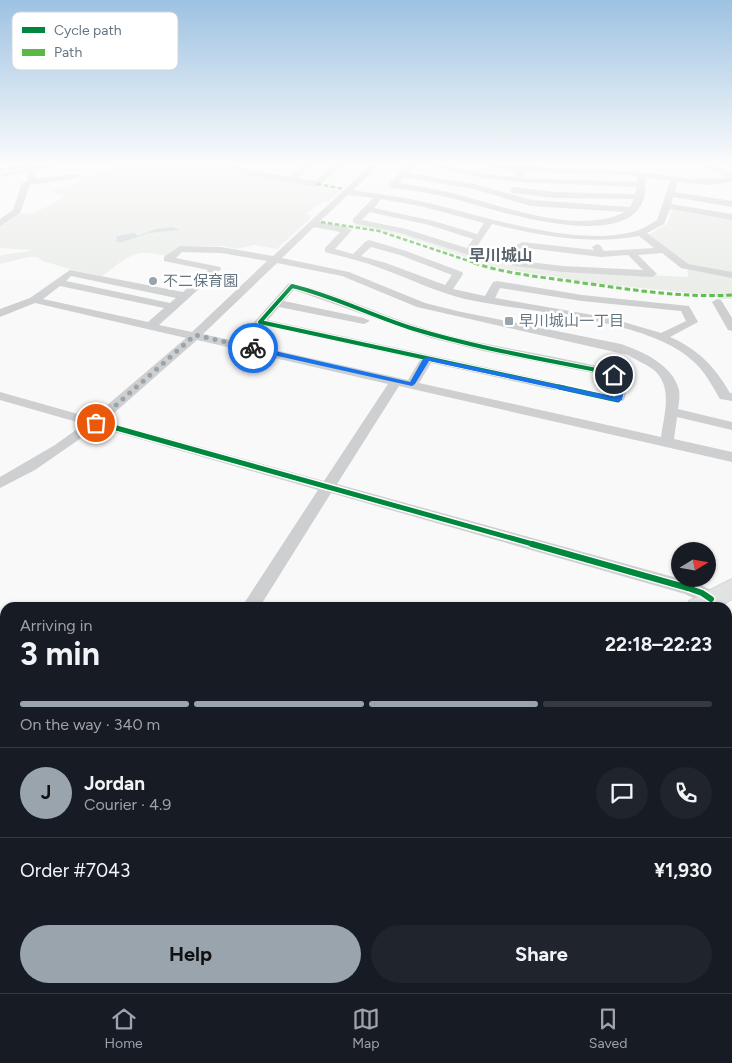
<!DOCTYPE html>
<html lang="en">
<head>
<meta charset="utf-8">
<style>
  :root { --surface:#171b24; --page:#20242c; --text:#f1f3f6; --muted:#9ea1a6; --line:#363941; --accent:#99a4ac }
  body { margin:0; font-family:Figtree,"Noto Sans JP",sans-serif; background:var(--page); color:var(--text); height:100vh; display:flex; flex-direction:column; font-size:19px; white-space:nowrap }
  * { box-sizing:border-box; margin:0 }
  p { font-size:16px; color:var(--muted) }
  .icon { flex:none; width:28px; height:28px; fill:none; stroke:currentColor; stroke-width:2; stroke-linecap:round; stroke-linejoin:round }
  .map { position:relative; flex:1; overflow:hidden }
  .panel { position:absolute; left:0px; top:602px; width:732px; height:391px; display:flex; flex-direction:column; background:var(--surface); border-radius:15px 15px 0 0; box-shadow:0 1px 4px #0004 }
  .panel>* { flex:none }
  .needle { width:32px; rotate:79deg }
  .tools { position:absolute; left:671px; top:542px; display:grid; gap:10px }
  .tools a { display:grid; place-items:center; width:45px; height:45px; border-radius:50%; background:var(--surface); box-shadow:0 1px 4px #0004; font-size:25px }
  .pin { position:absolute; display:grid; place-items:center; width:42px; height:42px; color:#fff; margin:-21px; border:2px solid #fff; border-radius:50%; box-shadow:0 1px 5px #0007 }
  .courier { position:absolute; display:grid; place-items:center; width:50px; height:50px; margin:-25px; border:4px solid #1a73e8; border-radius:50%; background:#fff; color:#222; box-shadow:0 1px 6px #0007 }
  .summary em { font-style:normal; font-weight:700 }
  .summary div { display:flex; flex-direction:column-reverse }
  .summary { display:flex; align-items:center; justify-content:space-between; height:85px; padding:0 20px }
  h1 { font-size:32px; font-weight:700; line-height:38px }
  .bar { display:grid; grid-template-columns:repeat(4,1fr); gap:8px 5px; align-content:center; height:60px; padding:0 20px }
  .bar i { height:6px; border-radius:4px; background:var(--line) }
  .bar .on { background:var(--accent) }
  .bar p { grid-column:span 4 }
  .line { display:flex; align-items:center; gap:12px; padding:0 20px; border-top:1px solid var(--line) }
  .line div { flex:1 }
  .round { display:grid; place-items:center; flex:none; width:52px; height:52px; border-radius:26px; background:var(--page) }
  .button { display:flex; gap:10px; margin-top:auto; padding:10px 20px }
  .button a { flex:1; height:58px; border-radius:30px; background:var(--accent); color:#111; font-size:20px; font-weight:700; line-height:58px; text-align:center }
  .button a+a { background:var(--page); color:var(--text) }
  .dock { display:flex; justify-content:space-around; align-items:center; height:70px; border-top:1px solid var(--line); background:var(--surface); font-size:14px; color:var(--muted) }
  .dock a { display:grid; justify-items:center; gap:2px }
  .dock .on { color:var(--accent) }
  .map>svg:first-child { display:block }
  .built { fill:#e8e9e9 }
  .green { fill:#e8ebe6 }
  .water { fill:#ced6d9 }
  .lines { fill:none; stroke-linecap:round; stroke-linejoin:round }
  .major-casing { stroke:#d5d6d7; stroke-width:2 }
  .minor { fill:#cecfd0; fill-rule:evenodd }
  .major { fill:#e1e2e2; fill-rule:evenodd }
  .quiet-far1 { stroke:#58b947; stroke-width:2.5; stroke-dasharray:4.5 2.5; stroke-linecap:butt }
  .quiet { stroke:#58b947; stroke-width:3; stroke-dasharray:5.5 3; stroke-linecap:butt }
  .cycleway-far2-casing { stroke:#fff; stroke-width:6 }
  .cycleway-far1-casing { stroke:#fff; stroke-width:8 }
  .cycleway-casing { stroke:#fff; stroke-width:9 }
  .cycleway-far2 { stroke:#00873e; stroke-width:4 }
  .cycleway-far1 { stroke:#00873e; stroke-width:5 }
  .cycleway { stroke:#00873e; stroke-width:6 }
  .route { fill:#1a73e8 }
  .done { stroke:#99a4ac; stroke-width:5; stroke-dasharray:0 9 }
  .poi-dot { fill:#99a4ac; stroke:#fff; stroke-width:2 }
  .labels { text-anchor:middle; stroke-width:5; stroke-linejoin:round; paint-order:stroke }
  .far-poi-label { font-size:15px; fill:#657683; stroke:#fff; text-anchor:start }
  .far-quarter-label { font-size:16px; font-weight:bold; fill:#57646e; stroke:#fff }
  .key { fill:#fff; stroke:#d1d6da; stroke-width:1 }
  .key-label { font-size:14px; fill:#657683 }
</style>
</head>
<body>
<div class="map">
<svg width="732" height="993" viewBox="0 0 732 993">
  <rect width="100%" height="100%" fill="#f9f9f9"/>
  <!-- built -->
  <path class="built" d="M732,619V769L728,773V622Z
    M140,989H421L415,993H133Z"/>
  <!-- green -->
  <path class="green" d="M149,165H229L246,174L341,190L328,202L324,201L306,214L311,216L310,219L277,249L254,245L236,249L224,246H180L166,256C134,247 127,258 102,276L69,269L43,261L37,257H28L0,264V256C11,252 22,254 32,250L0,248V225L14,214L34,213L60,200L63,196L48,190L66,187L86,180L77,176V175L107,173L114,166Z
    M672,209L732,219V299H720L711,295L600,284L517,271L488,265L491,261L583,272L688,277L687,265L648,235L667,224Z
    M356,223L410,235L485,259L483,263L401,235L353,225Z"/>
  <!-- water -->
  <path class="water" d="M173,227L180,230L149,233L122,242H116L117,236L134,233L138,236L155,229Z"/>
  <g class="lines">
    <defs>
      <path id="major" d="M732,579V599L717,608H686L689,601Z
        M18,989H56L54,993H16Z
        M72,989H111L109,993H70Z"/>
    </defs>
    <!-- major casing -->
    <use href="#major" class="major-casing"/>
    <!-- minor -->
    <path class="minor" d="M43,165H60L34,171L36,178L77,174L81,176L77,178L30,185L20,213L0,226V219L13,210L22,183L28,180L26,173L0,177V173Z
      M228,165H238L250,171L289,177L303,165H312L298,178L315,181L335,165H344L317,187L248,175Z
      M371,165H379L353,190C378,194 404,197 429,203C487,217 577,248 636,231C643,229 650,224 657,220L670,181L645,177C657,265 495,210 455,199C434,194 414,190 392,188L388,185L407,165H415L408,173L474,184L532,200L630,207L634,199L555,198L513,193L509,190L513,187L555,192L635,194L637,187L518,182L483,178L429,165H443L483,174L515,177L517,171L489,167L485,165L630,171L694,179L728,178L700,165H710L732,174V182L707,185L678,182L675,192L732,201V207L673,197L671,204L732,214V220L670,209L664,224L647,233L688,264L732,272V278L681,268L662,253L638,255L657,274L652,277L563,272L515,266L510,263L517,245L522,242L594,250L592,247L597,244L600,245L604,251L654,248L639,236C589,245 541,236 492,224L472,254L469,255L401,233L353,223V219L373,198L348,195L319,222L347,227L352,230L335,249L353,254L366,241L369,240L406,251L462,272L463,274L453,289L485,296L493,282L497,281L582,295L689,306L698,322L670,337C698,349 715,367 730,393H732V401L720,399C712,386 706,373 694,362C648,318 528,313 465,299C436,292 408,278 380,268C362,261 343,257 325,252V248L340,232L314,227L282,258L349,272L425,303L457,311L621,344C642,351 673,365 679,390C680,396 679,403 678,409L732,422V430L677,417L674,439L732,452V462L399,386L337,484L688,581C699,585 714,588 720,599L717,604L711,606L685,594L331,493L259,608H241L318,490L97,427L35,470L0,488V477L55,445L84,424L0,400V392L92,418L186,338L35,303L0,317V309L30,298L70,270L183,292L208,270L164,261V257L180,246L221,247L273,256ZM525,172L630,175L637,176V182L523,178ZM404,177L473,189L531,206L625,212C578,235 510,208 463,196C441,190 420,186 398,183ZM381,199L420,206L484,223L477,234L434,221L374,208ZM370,212L429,225L473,239L467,248L406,229L362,220ZM371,247L400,255L452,275L445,285L386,263L361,256ZM526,248L601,257L628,255L643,270L563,266L521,261ZM182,252L221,253L267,261L192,332L159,325L221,269L220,267L176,258ZM277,263L342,276L417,307L628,355C636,360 648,365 655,371C673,388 664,415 661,437L419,383L431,363L618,404L624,400L628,386L618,372L610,369C554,355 496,348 439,333C389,319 343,295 292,283L288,284L256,320L254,322L256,324L420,360L408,380L203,334ZM71,276L176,298L170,303L66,281ZM60,286L164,308L148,322L43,299ZM500,288L582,301L681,311L686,321L661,333L610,318L495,298ZM294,290L431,338L483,351L603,375L610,378L616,386L613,395L268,320L279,307L364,324L370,321L364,318L284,301ZM197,340L388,384L324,481L105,421Z
      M717,299L721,300L732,318V331L728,330L712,302Z
      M732,762V784L728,785V764Z
      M732,923V950L728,951V925Z
      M404,989H434L432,993H402Z
      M524,989H551L553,993H526Z
      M655,989H682L680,993H653Z"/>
    <!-- major -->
    <use href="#major" class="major"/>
    <!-- quiet-far1 -->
    <path class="quiet-far1" d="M0,170L30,165
      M317,184L344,189
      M321,222L379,231L478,264"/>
    <!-- quiet -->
    <path class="quiet" d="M474,263C507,274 542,277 576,282C627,289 680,298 732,295"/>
    <defs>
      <path id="cycleway-far2" d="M565,388L260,322L292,286C334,296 372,316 414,329C477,348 542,359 606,372L614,375L622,386L621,388"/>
      <path id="cycleway-far1" d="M559,387L618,400L622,387
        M102,424L536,545"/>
      <path id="cycleway" d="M532,544L688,588L702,593L711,599"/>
    </defs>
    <!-- cycleway-far2 casing -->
    <use href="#cycleway-far2" class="cycleway-far2-casing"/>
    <!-- cycleway-far1 casing -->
    <use href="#cycleway-far1" class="cycleway-far1-casing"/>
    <!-- cycleway casing -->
    <use href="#cycleway" class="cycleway-casing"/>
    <!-- cycleway-far2 -->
    <use href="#cycleway-far2" class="cycleway-far2"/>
    <!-- cycleway-far1 -->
    <use href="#cycleway-far1" class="cycleway-far1"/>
    <!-- cycleway -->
    <use href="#cycleway" class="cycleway"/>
  </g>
  <!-- sky -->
  <linearGradient id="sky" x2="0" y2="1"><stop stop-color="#9dc2e2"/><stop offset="0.54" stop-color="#fcfcfc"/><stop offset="1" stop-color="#fcfcfc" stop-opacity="0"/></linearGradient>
  <rect width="732" height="304" fill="url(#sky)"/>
  <!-- route -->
  <path class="route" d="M253,346L410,382L423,359L427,357L615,397L618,386L610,375L611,374H616L625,386L622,400L618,402L429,361L415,384L412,386L251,350V347Z"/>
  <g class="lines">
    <!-- done -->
    <path class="done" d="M96,423L195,335L253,348"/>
  </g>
  <!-- markers -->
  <g class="poi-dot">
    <circle cx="153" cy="281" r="5"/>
    <rect x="504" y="316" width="10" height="10" rx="2.5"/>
  </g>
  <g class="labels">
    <!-- far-poi labels -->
    <g class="far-poi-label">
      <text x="163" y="286">不二保育園</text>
      <text x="519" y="326">早川城山一丁目</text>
    </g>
    <!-- far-quarter labels -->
    <g class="far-quarter-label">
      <text x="501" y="261">早川城山</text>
    </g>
  </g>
  <!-- legend -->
  <rect x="12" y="12" width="166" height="58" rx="8" class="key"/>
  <rect x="22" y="27" width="23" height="6" fill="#00873e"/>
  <rect x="22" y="49" width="23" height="7" fill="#58b947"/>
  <g class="key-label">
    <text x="54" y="35">Cycle path</text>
    <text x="54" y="57">Path</text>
  </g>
</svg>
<div class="tools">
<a><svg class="needle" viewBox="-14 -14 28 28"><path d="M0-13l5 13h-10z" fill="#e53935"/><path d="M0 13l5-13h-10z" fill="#9ea1a6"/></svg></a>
</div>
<div class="pin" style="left:96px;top:423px;background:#ea580c"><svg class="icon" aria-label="bag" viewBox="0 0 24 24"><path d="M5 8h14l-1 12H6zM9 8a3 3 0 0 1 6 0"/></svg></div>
<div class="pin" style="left:614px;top:375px;background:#1f2937"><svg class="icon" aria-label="home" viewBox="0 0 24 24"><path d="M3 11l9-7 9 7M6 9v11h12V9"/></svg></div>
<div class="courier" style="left:253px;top:348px"><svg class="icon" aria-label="bike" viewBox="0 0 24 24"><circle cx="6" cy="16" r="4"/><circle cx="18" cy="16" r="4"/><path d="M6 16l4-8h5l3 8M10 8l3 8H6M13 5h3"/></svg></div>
<section class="panel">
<div class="summary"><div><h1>3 min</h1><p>Arriving in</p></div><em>22:18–22:23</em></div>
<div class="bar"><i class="on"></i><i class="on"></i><i class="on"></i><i></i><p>On the way · 340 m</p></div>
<div class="line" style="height:90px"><b class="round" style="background:var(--accent);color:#111">J</b><div><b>Jordan</b><p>Courier · 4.9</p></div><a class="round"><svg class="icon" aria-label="chat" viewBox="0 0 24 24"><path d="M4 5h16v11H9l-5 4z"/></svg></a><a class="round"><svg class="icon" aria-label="phone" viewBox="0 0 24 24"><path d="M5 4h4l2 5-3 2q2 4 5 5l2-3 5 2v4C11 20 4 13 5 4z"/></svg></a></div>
<div class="line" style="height:65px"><div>Order #7043</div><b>¥1,930</b></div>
<div class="button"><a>Help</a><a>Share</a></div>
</section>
</div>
<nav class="dock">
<a class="on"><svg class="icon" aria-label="home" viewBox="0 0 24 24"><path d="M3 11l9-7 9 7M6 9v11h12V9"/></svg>Home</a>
<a><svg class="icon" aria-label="map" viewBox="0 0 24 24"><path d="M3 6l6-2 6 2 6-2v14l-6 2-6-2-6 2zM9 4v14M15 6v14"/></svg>Map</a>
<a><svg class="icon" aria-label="saved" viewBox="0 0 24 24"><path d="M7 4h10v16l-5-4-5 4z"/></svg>Saved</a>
</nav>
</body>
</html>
